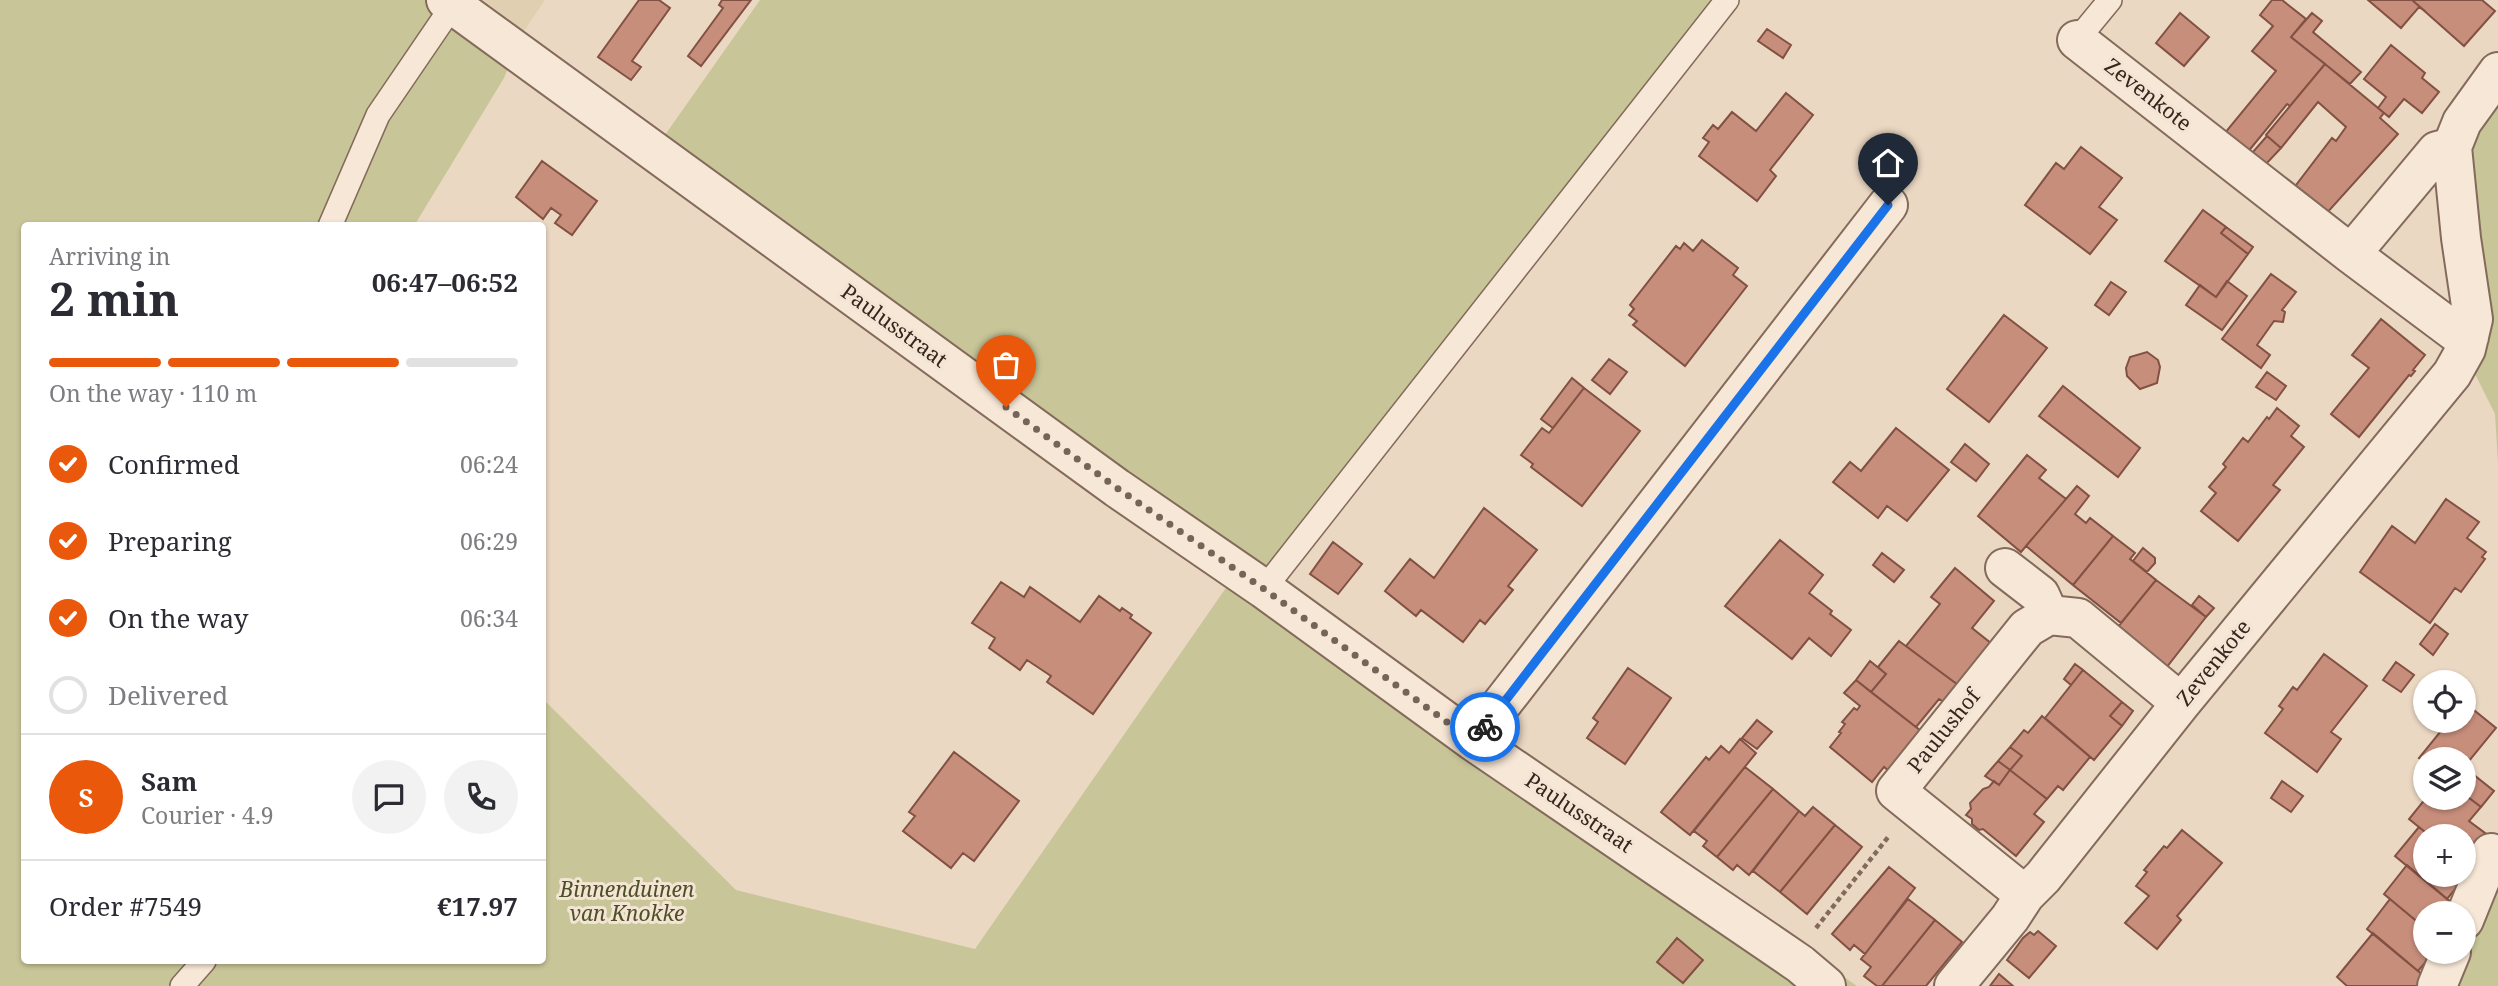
<!DOCTYPE html>
<html lang="en">
<head>
<meta charset="utf-8">
<style>
  :root { --surface:#fff; --page:#f2f2f3; --text:#2b2b33; --muted:#7c7c81; --line:#e1e1e2; --accent:#ea580c }
  body { margin:0; font-family:"Noto Serif",serif; background:var(--page); color:var(--text); height:100vh; display:flex; flex-direction:column; font-size:26px; white-space:nowrap }
  * { box-sizing:border-box; margin:0 }
  p { font-size:23px; color:var(--muted) }
  .icon { flex:none; width:38px; height:38px; fill:none; stroke:currentColor; stroke-width:2; stroke-linecap:round; stroke-linejoin:round }
  .map { position:relative; flex:1; overflow:hidden }
  .details { position:absolute; left:21px; top:222px; width:525px; height:742px; display:flex; flex-direction:column; background:var(--surface); border-radius:7px; box-shadow:0 2px 5px #0004 }
  .details>* { flex:none }
  .fabs { position:absolute; left:2413px; top:670px; display:grid; gap:14px }
  .fabs a { display:grid; place-items:center; width:63px; height:63px; border-radius:50%; background:var(--surface); box-shadow:0 2px 5px #0004; font-size:35px }
  .pin { position:absolute; display:grid; place-items:center; width:60px; height:60px; color:#fff; margin:-72px -30px; border-radius:50% 50% 50% 0; rotate:-45deg; box-shadow:0 0 7px #0007 }
  .pin .icon { rotate:45deg }
  .courier { position:absolute; display:grid; place-items:center; width:70px; height:70px; margin:-35px; border:5px solid #1a73e8; border-radius:50%; background:#fff; color:#222; box-shadow:0 2px 9px #0007 }
  .headline em { font-style:normal; font-weight:700 }
  .headline div { display:flex; flex-direction:column-reverse }
  .headline { display:flex; align-items:center; justify-content:space-between; height:119px; padding:0 28px }
  h1 { font-size:46px; font-weight:700; line-height:52px }
  .bar { display:grid; grid-template-columns:repeat(4,1fr); gap:10px 7px; align-content:center; height:84px; padding:0 28px }
  .bar i { height:9px; border-radius:5px; background:var(--line) }
  .bar .selected { background:var(--accent) }
  .bar p { grid-column:span 4 }
  .line { display:flex; align-items:center; gap:18px; padding:0 28px; border-top:2px solid var(--line) }
  .line div { flex:1 }
  .round { display:grid; place-items:center; flex:none; width:74px; height:74px; border-radius:37px; background:var(--page) }
  ol { padding:0 28px; list-style:none }
  li { display:flex; align-items:center; gap:21px; height:77px }
  li p { margin-inline-start:auto }
  li .icon { padding:7px; border-radius:50%; background:var(--accent); color:#fff; stroke-width:4 }
  li:last-child { color:var(--muted) }
  li i { width:38px; height:38px; border:4px solid var(--line); border-radius:50% }
  .map>svg:first-child { display:block }
  .farmland { fill:#e0d0b1 }
  .green { fill:#c8c698 }
  .building { fill:#c78e7c; stroke:#825143; stroke-width:2 }
  .lines { fill:none; stroke-linecap:round; stroke-linejoin:round }
  .service-casing { stroke:#846a5b; stroke-width:26 }
  .minor-casing { stroke:#846a5b; stroke-width:42 }
  .path { stroke:#846a5b; stroke-width:4.5; stroke-dasharray:5 3.5; stroke-linecap:butt }
  .service { stroke:#f7e7d6; stroke-width:23 }
  .minor { stroke:#f7e7d6; stroke-width:38 }
  .done { stroke:#756458; stroke-width:7; stroke-dasharray:0 12.6 }
  .route { stroke:#1a73e8; stroke-width:9 }
  .labels { text-anchor:middle; stroke-width:6; stroke-linejoin:round; paint-order:stroke }
  .street-label { font-size:21px; fill:#35251e; stroke:#f3e4d3 }
  .park-label { font-size:21px; font-style:italic; fill:#4d5026; stroke:#f3e4d3 }
</style>
</head>
<body>
<div class="map">
<svg width="2498" height="986" viewBox="0 0 2498 986">
  <rect width="100%" height="100%" fill="#ebd8c3"/>
  <!-- farmland -->
  <path class="farmland" d="M471,0H545L520,37Z"/>
  <!-- green -->
  <path class="green" d="M0,0H471L520,37L504,78L414,226H24V961H542L543,699L736,890L975,949L1246,559L660,142L760,0H1714L1269,575L1857,986H0Z
    M2498,90V464L2495,414L2470,364L2464,148Z
    M2498,877V986H2450Z"/>
  <!-- building -->
  <path class="building" d="M639,0H659L670,8L632,61L641,67L631,80L598,57Z
    M722,0H751L701,66L688,56L723,8L719,5Z
    M2272,0H2282L2306,19L2291,37L2325,64L2290,106L2287,104L2247,153L2224,134L2276,71L2252,51L2273,26L2260,15Z
    M2368,0H2412L2426,12L2419,7L2401,28Z
    M2412,0H2482L2495,11L2464,46Z
    M2180,13L2209,37L2184,66L2156,43Z
    M2312,13L2322,21L2313,32L2361,72L2350,84L2291,37Z
    M1767,29L1791,45L1783,58L1758,41Z
    M2391,45L2425,73L2422,78L2439,92L2422,113L2404,99L2389,117L2378,108L2386,97L2364,79Z
    M2325,64L2384,113L2380,118L2398,134L2326,214L2293,189L2332,138L2336,141L2346,127L2318,102L2281,148L2266,135Z
    M1786,93L1813,115L1770,170L1776,176L1757,201L1699,156L1709,142L1703,138L1713,125L1718,129L1732,112L1756,131Z
    M2267,136L2281,148L2266,164L2252,153Z
    M2081,147L2122,178L2099,207L2117,220L2090,254L2025,205L2056,163L2064,169Z
    M542,161L597,201L572,235L555,223L561,215L551,208L543,219L516,197Z
    M2203,210L2226,227L2221,233L2248,254L2216,297L2165,261Z
    M2226,227L2253,247L2248,254L2221,233Z
    M1702,240L1738,268L1733,275L1747,286L1685,366L1633,325L1637,321L1629,315L1634,309L1630,305L1676,246L1680,249L1684,243L1693,251Z
    M2271,274L2296,292L2282,310L2285,312L2283,322L2274,321L2257,345L2270,355L2261,368L2222,339Z
    M2227,281L2247,296L2222,330L2186,305L2200,285L2216,297Z
    M2111,282L2126,292L2109,315L2095,305Z
    M2004,315L2047,348L1989,422L1947,389Z
    M2381,319L2425,355L2413,370L2415,371L2411,376L2409,375L2359,437L2331,414L2369,368L2352,355Z
    M2147,352L2158,360L2160,367L2157,383L2140,389L2127,376L2126,368L2130,357Z
    M1609,359L1627,372L1610,394L1592,380Z
    M2267,372L2286,386L2276,400L2256,387Z
    M1572,378L1584,388L1553,428L1541,419Z
    M2063,386L2140,448L2118,477L2039,416Z
    M1584,388L1640,431L1582,506L1531,467L1533,464L1521,455L1542,428L1549,433Z
    M2277,408L2299,426L2291,436L2304,447L2273,485L2280,490L2238,541L2201,511L2216,493L2209,487L2226,467L2223,464L2243,438L2248,442L2267,417L2269,419Z
    M1896,428L1949,470L1907,521L1887,506L1878,518L1833,482L1850,462L1861,471Z
    M1965,444L1989,464L1976,481L1951,462Z
    M2027,455L2046,470L2039,478L2066,499L2021,552L1978,516Z
    M2077,486L2089,496L2075,514L2086,523L2090,518L2113,536L2073,585L2026,546Z
    M2446,499L2479,522L2467,538L2486,552L2482,557L2485,559L2461,592L2455,588L2430,623L2360,572L2392,526L2415,543Z
    M1484,508L1537,550L1508,586L1513,590L1485,624L1480,620L1463,642L1421,610L1416,616L1385,591L1410,559L1434,578Z
    M2113,536L2135,553L2130,559L2156,580L2121,623L2073,585Z
    M1780,540L1823,575L1809,593L1832,611L1830,614L1851,630L1831,656L1809,638L1792,659L1725,606Z
    M1333,542L1362,564L1338,594L1310,574Z
    M2143,548L2155,558V563L2147,572L2133,561Z
    M1882,553L1904,570L1894,582L1873,565Z
    M1955,568L1994,601L1972,628L1992,644L1958,685L1906,646L1940,604L1931,597Z
    M2156,580L2206,617L2166,668L2117,628Z
    M1001,582L1024,597L1030,587L1080,622L1099,596L1120,611L1122,608L1132,615L1130,618L1151,633L1093,714L1047,682L1051,676L1027,660L1020,670L989,648L995,638L972,623Z
    M2199,596L2214,608L2206,617L2192,605Z
    M2435,624L2448,634L2433,655L2420,644Z
    M1899,641L1958,685L1944,702L1939,699L1916,727L1871,692L1886,674L1878,667Z
    M2324,654L2367,686L2331,732L2341,739L2317,772L2265,733L2283,709L2279,706L2293,687L2297,690Z
    M1870,661L1886,674L1871,692L1856,680Z
    M2396,662L2414,675L2401,692L2383,680Z
    M2075,664L2083,670L2071,685L2064,679Z
    M1628,668L1671,698L1625,764L1587,738L1598,722L1593,718Z
    M2083,670L2122,702L2110,716L2122,726L2094,760L2045,718Z
    M1856,680L1921,731L1889,771L1884,767L1872,782L1830,747L1841,733L1839,732L1845,724L1842,722L1854,708L1857,710L1860,706L1844,693Z
    M2122,702L2133,711L2122,726L2110,716Z
    M2464,702L2496,728L2464,767L2494,791L2481,807L2464,794V760H2426V763L2419,758L2449,721H2464Z
    M2042,716L2090,757L2063,790L2058,786L2047,799L2010,770L2022,756L2010,747L2024,730L2028,733Z
    M1757,720L1772,732L1757,749L1742,738Z
    M1740,739L1756,753L1690,835L1661,812L1706,757L1709,760L1721,746L1729,753Z
    M2010,747L2022,756L2010,770L1998,761Z
    M954,752L1019,801L974,861L963,853L951,868L903,831L915,816L909,812Z
    M1998,761L2010,770L1999,785L1985,776Z
    M1745,767L1773,789L1717,857L1703,846L1707,841L1694,831Z
    M2010,770L2047,799L2034,814L2044,822L2016,856L1983,829L1979,830L1972,824V819L1966,815L1971,809L1970,803L1983,789L1989,787L1994,781L1999,785Z
    M2282,781L2303,796L2291,812L2271,798Z
    M1773,789L1799,811L1749,875L1737,865L1733,870L1717,857Z
    M2464,794L2481,807L2469,821L2485,833L2464,859V836H2430L2409,819L2426,798H2464Z
    M1813,807L1835,825L1780,892L1753,871L1799,811L1805,816Z
    M1835,825L1862,847L1807,914L1780,892Z
    M2419,827L2430,836H2426V875H2464V865L2471,870L2447,899L2395,856Z
    M2182,830L2222,863L2177,916L2181,920L2157,949L2125,923L2149,896L2136,886L2147,872L2144,870L2164,846L2167,848Z
    M2407,865L2458,908L2454,914H2426V929L2384,894Z
    M1889,867L1915,888L1865,954L1854,945L1850,950L1832,934Z
    M1908,899L1935,920L1882,986H1877L1864,976L1871,967L1861,959Z
    M2390,899L2426,929V952H2434L2418,971L2367,929Z
    M1935,920L1962,942L1926,986H1882Z
    M2038,931L2056,946L2029,978L2007,960L2023,938L2030,932L2034,935Z
    M2373,933L2425,977L2418,986H2347L2337,977Z
    M1677,938L1703,960L1683,983L1657,962Z
    M1999,974L2013,986H1990Z"/>
  <g class="lines">
    <defs>
      <path id="service" d="M2077,40L2110,0
        M330,226L378,115L453,5
        M1264,589L1727,0
        M182,986L204,961"/>
      <path id="minor" d="M446,0L1117,488L1264,589L1473,741L1800,964L1826,986
        M2077,40L2351,254L2458,334L2469,337
        M2351,254L2437,151L2452,147
        M2005,568L2040,595L2049,615
        M1473,741L1888,205
        M2025,895L1896,791L2027,628L2049,615L2078,618L2181,703
        M2464,920L2491,853
        M1954,986L2010,918L2025,895L2043,877L2181,703L2452,374L2466,349L2473,319L2461,238L2452,147L2462,122L2498,72
        M2437,986L2451,952"/>
    </defs>
    <!-- service casing -->
    <use href="#service" class="service-casing"/>
    <!-- minor casing -->
    <use href="#minor" class="minor-casing"/>
    <!-- path -->
    <path class="path" d="M1816,928L1889,836"/>
    <!-- service -->
    <use href="#service" class="service"/>
    <!-- minor -->
    <use href="#minor" class="minor"/>
  </g>
  <g class="lines">
    <!-- done -->
    <path class="done" d="M1006,407L1117,488L1264,589L1473,741L1485,727"/>
    <!-- route -->
    <path class="route" d="M1485,727L1888,205"/>
  </g>
  <g class="labels">
    <!-- street labels -->
    <g class="street-label">
      <text transform="translate(2148 95) rotate(38)" y="7">Zevenkote</text>
      <text transform="translate(894 326) rotate(36)" y="7">Paulusstraat</text>
      <text transform="translate(2214 663) rotate(-51)" y="7">Zevenkote</text>
      <text transform="translate(1944 731) rotate(-51)" y="7">Paulushof</text>
      <text transform="translate(1579 813) rotate(34)" y="7">Paulusstraat</text>
    </g>
    <!-- park labels -->
    <g class="park-label">
      <text x="627" y="897">Binnenduinen<tspan x="627" dy="24">van Knokke</tspan></text>
    </g>
  </g>
</svg>
<div class="fabs">
<a><svg class="icon" aria-label="locate" viewBox="0 0 24 24"><circle cx="12" cy="12" r="6"/><path d="M12 2v4M12 18v4M2 12h4M18 12h4"/></svg></a>
<a><svg class="icon" aria-label="layers" viewBox="0 0 24 24"><path d="M12 4l9 5-9 5-9-5zM3 14l9 5 9-5"/></svg></a>
<a>+</a>
<a>−</a>
</div>
<div class="pin" style="left:1006px;top:407px;background:#ea580c"><svg class="icon" aria-label="bag" viewBox="0 0 24 24"><path d="M5 8h14l-1 12H6zM9 8a3 3 0 0 1 6 0"/></svg></div>
<div class="pin" style="left:1888px;top:205px;background:#1f2937"><svg class="icon" aria-label="home" viewBox="0 0 24 24"><path d="M3 11l9-7 9 7M6 9v11h12V9"/></svg></div>
<div class="courier" style="left:1485px;top:727px"><svg class="icon" aria-label="bike" viewBox="0 0 24 24"><circle cx="6" cy="16" r="4"/><circle cx="18" cy="16" r="4"/><path d="M6 16l4-8h5l3 8M10 8l3 8H6M13 5h3"/></svg></div>
<section class="details">
<div class="headline"><div><h1>2 min</h1><p>Arriving in</p></div><em>06:47–06:52</em></div>
<div class="bar"><i class="selected"></i><i class="selected"></i><i class="selected"></i><i></i><p>On the way · 110 m</p></div>
<ol>
<li><svg class="icon" aria-label="check" viewBox="0 0 24 24"><path d="M5 12l5 5 9-10"/></svg>Confirmed<p>06:24</p></li>
<li><svg class="icon" aria-label="check" viewBox="0 0 24 24"><path d="M5 12l5 5 9-10"/></svg>Preparing<p>06:29</p></li>
<li><svg class="icon" aria-label="check" viewBox="0 0 24 24"><path d="M5 12l5 5 9-10"/></svg>On the way<p>06:34</p></li>
<li><i></i>Delivered</li>
</ol>
<div class="line" style="height:126px"><b class="round" style="background:var(--accent);color:#fff">S</b><div><b>Sam</b><p>Courier · 4.9</p></div><a class="round"><svg class="icon" aria-label="chat" viewBox="0 0 24 24"><path d="M4 5h16v11H9l-5 4z"/></svg></a><a class="round"><svg class="icon" aria-label="phone" viewBox="0 0 24 24"><path d="M5 4h4l2 5-3 2q2 4 5 5l2-3 5 2v4C11 20 4 13 5 4z"/></svg></a></div>
<div class="line" style="height:91px"><div>Order #7549</div><b>€17.97</b></div>
</section>
</div>
</body>
</html>
